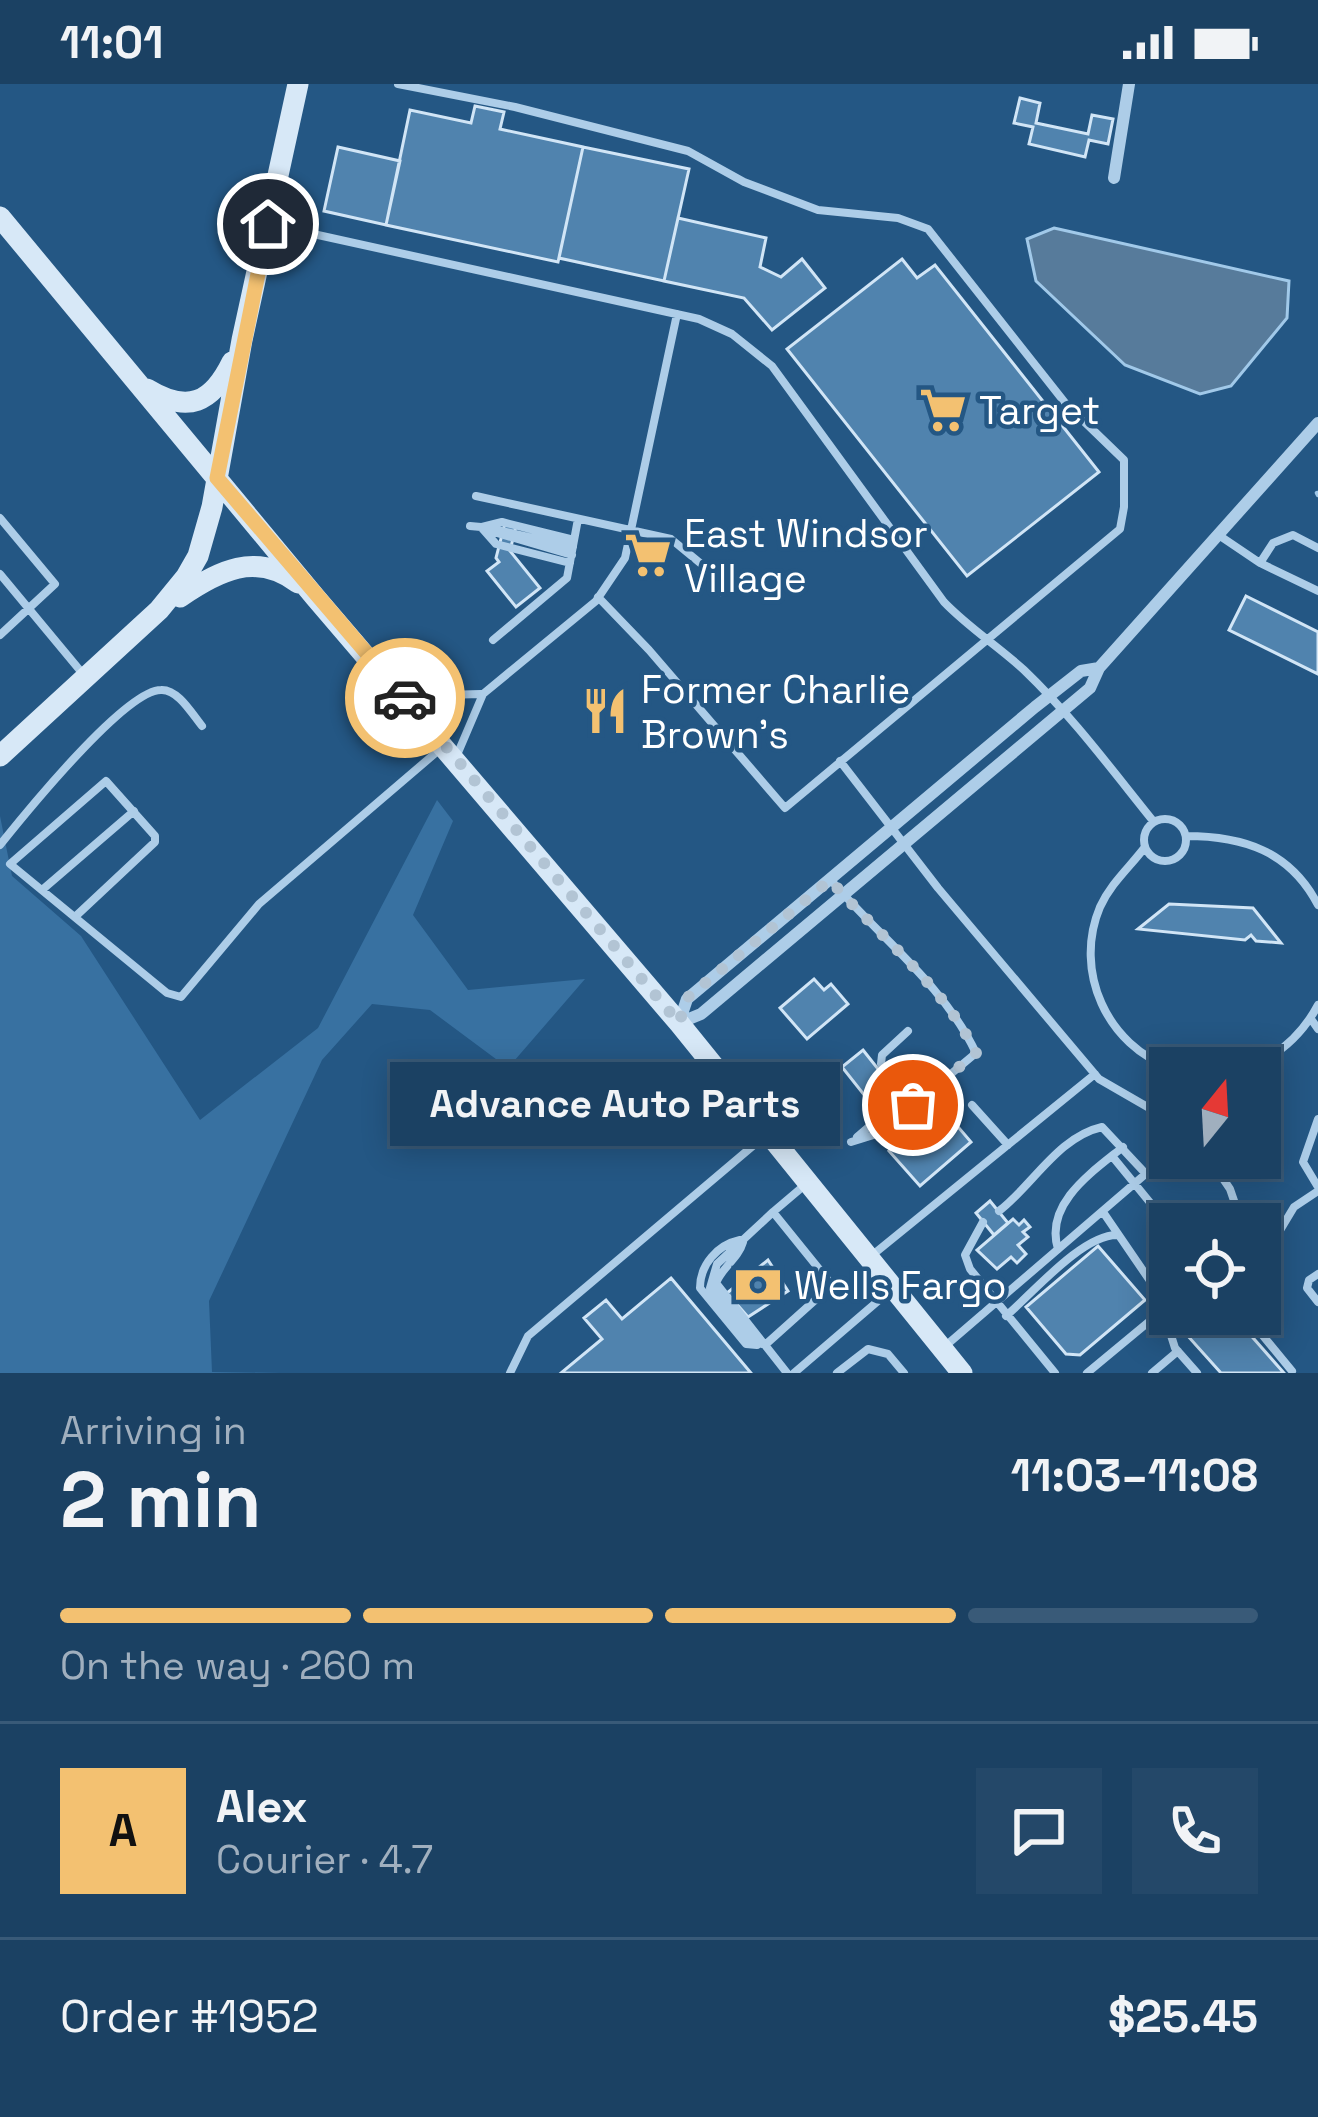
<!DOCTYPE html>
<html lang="en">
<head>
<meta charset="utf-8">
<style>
  :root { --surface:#1b4163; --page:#244869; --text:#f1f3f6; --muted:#a0afbe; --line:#395a78; --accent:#f3c171 }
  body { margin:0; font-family:"Space Grotesk",sans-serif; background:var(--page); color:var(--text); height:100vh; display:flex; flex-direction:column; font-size:45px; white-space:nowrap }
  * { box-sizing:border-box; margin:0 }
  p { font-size:39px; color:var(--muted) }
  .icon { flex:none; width:66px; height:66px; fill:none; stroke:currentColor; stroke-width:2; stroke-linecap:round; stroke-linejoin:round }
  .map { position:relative; height:1289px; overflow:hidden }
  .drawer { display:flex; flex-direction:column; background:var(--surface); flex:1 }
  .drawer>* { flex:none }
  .needle { width:78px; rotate:18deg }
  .tools { position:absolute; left:1149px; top:963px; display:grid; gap:24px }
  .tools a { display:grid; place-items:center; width:132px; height:132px; border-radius:0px; background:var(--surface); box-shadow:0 6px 30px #0003,0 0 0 3px var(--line); font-size:60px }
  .pin { position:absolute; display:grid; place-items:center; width:102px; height:102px; color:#fff; margin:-51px; border:6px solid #fff; border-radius:50%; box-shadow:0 3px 12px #0007 }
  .courier { position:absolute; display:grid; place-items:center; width:120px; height:120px; margin:-60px; border:9px solid #f3c171; border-radius:50%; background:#fff; color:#222; box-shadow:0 3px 15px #0007 }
  .bubble { position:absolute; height:84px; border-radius:0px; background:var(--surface); box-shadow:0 6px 30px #0003,0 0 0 3px var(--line); font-size:39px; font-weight:700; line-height:84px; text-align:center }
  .head em { font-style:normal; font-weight:700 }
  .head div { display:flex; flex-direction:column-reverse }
  .head { display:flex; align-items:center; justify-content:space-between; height:204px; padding:0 60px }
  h1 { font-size:78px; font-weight:700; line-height:90px }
  .bar { display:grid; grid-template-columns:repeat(4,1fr); gap:18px 12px; align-content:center; height:144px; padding:0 60px }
  .bar i { height:15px; border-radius:9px; background:var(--line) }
  .bar .selected { background:var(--accent) }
  .bar p { grid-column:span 4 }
  .line { display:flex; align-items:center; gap:30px; padding:0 60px; border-top:3px solid var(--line) }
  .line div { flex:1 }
  .round { display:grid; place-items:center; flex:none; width:126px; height:126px; border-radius:0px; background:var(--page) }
  .status { display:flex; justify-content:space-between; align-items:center; height:84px; padding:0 60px; background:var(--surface); direction:ltr }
  .status svg { height:33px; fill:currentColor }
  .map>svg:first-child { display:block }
  .green { fill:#3871a1 }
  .water { fill:#577b9b; stroke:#a1c9e9; stroke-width:3 }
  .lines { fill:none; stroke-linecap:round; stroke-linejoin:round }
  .stream { stroke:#a1c9e9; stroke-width:4.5 }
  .building { fill:#5083ae; stroke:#d1e5f6; stroke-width:3 }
  .lane { stroke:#adcde8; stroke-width:8 }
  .street { stroke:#adcde8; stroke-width:12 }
  .secondary { stroke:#d7e8f7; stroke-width:21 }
  .done { stroke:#b2c4d4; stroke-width:12; stroke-dasharray:0 21.6 }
  .route { stroke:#f3c171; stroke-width:15 }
  .labels { text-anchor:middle; stroke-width:9; stroke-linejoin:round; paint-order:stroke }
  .poi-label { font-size:39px; fill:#fff; stroke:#245784; text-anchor:start }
</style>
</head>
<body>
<div class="status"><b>11:01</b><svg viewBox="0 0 49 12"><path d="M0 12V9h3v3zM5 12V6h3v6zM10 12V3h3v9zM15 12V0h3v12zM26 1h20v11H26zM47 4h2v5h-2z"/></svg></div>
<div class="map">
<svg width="1318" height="1289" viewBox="0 0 1318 1289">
  <rect width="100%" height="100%" fill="#245784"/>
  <!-- green -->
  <path class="green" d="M437,716L453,737L413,831L468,906L585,895L508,984L430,926L372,920L322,976L209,1217L212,1288L281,1289H0V732L12,792L81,852L200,1036L318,944Z"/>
  <!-- water -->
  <path class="water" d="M1054,144L1289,197L1287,234L1231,302L1200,310L1125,281L1036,197L1027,155Z"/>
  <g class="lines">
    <!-- stream -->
    <path class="stream" d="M1317,409L1318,411"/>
  </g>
  <!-- building -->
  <path class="building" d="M1020,14L1040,19L1036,39L1088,50L1092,31L1113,35L1108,60L1089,56L1085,73L1029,60L1033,43L1014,39Z
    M475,22L504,28L500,45L583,63L558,178L386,141L410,26L471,39Z
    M338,63L400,77L386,141L324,127Z
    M583,63L689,85L664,197L559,174Z
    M678,134L766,154L760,183L781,193L802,175L825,204L772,246L744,214L664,197Z
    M902,175L917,194L935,181L1099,388L967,492L787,265Z
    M505,439L516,442L510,467L540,504L516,523L487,487L499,478L496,474Z
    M1246,512L1318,548V590L1229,546Z
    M1169,820L1253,824L1281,859L1256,857L1251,851L1245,856L1138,845Z
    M814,895L824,906L831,900L848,920L807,955L780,924Z
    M863,966L901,1014L880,1031L842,983Z
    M941,1023L971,1058L920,1102L889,1067Z
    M990,1117L1008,1139L994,1151L976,1129Z
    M1013,1135L1019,1141L1024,1136L1030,1143L1023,1148L1028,1153L1018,1161L1026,1170L1017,1179L1011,1173L997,1185L977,1166Z
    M1098,1162L1145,1216L1080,1271L1066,1270L1026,1223Z
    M768,1176L788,1207L748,1233L727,1209Z
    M1170,1178V1208L1155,1191Z
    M671,1194L751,1289H561L602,1255L584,1234L606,1216L622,1235Z
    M1189,1230H1232L1284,1289H1221L1186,1250L1198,1240Z"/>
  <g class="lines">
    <!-- lane -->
    <path class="lane" d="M398,0L515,23L688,67L744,98L818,126L898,134L928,145L1066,320L1124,376V423L1120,445L785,724L649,566L598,513
      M268,140L699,235L732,250L772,282L944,518C969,544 998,562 1024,586C1072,632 1112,686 1154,738
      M476,412L671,455L711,488L721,508
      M0,434L55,500L0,551
      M470,442L481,443L496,460L570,479
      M482,443L502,438L574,456
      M488,444L573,463
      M487,446L572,471
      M1220,452L1260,479L1273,459L1293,451L1318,464
      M1260,479L1318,507
      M0,490L83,590
      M493,556L567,494L578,435
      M406,612L481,610
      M457,671L483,610L596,517L625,474L677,230
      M840,677L938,804L1099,995L1170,1036
      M1144 756a21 21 0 1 1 42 0a21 21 0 1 1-42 0Z
      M1186,752C1243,752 1290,767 1318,821
      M0,761C24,731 125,606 161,606C178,605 192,630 202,642
      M1145,763C1130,783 1111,799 1100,823C1073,887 1107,962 1172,984
      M830,795C878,852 944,901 976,969L880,1049L851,1058
      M42,806L134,727
      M77,831L155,758V752L106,697L10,780L167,909L181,913L259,820L439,666
      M1311,935L1318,945
      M1248,984C1280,971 1302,951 1318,921
      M972,1021L1008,1061
      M1318,1035L1303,1078L1318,1103
      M857,1053L906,1011L881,980L882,971L908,947
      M1112,1072L1170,1143
      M1209,1074L1230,1105L1242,1140
      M999,1127C1033,1101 1058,1053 1102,1043L1146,1090
      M1103,1128L1157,1207L1175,1264L1197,1289
      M983,1138L965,1171L970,1185L1055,1289
      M1260,1154L1276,1153L1294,1123L1318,1107
      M740,1156C717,1161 700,1181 700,1204L746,1260L757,1261
      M743,1158C738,1175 723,1182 716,1199L764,1260
      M1058,1165C1044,1120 1092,1088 1123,1063
      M870,1173L1095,990
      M1318,1190L1309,1196L1307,1204L1318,1218
      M1245,1230L1292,1287
      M1006,1232C1033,1209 1082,1151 1117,1151
      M765,1261L751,1256L710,1204L717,1180L773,1128
      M943,1264L1170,1069
      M510,1289L528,1252L812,1012
      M787,1289L765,1261L832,1201L773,1128L806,1100
      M794,1289L892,1205
      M837,1289L868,1265L888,1270L904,1289
      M1087,1289L1163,1226
      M1152,1289L1178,1267"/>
    <!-- street -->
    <path class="street" d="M1114,94L1129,0
      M679,939L701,930L1090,604L1099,584L1318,339
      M679,939L687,915L1035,623L1081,587L1099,584"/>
    <!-- secondary -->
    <path class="secondary" d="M0,133L315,513L679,939L962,1289
      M147,305C188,330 212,319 232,278
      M180,513C218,487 256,467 298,499
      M0,672L159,526L186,493L198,472L212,423L242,256L298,0"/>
  </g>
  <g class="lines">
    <!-- done -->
    <path class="done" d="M405,614L679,939L687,914L830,796C879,852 944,902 976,969L913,1021"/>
    <!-- route -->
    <path class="route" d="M268,140L217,394L405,614"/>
  </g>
  <!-- icons -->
  <defs>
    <symbol id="supermarket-bare" viewBox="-9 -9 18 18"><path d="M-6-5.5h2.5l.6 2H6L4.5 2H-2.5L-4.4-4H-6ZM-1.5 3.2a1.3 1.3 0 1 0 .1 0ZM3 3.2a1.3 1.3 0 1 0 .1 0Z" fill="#f3c171" stroke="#245784" stroke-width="2.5" paint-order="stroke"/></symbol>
    <symbol id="restaurant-bare" viewBox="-9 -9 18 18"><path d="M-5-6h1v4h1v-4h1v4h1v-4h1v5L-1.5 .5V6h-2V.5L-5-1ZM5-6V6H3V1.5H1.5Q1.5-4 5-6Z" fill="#f3c171" stroke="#245784" stroke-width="2.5" paint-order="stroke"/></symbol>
    <symbol id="bank-bare" viewBox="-9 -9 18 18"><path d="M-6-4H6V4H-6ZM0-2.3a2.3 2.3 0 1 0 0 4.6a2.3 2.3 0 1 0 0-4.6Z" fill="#f3c171" stroke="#245784" stroke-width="2.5" paint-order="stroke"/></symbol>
  </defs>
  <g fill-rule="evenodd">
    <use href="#supermarket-bare" x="910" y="293" width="66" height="66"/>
    <use href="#supermarket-bare" x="615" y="438" width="66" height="66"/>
    <use href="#restaurant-bare" x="572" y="594" width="66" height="66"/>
    <use href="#bank-bare" x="725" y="1168" width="66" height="66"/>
  </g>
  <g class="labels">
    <!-- poi labels -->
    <g class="poi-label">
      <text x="979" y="340">Target</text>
      <text x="684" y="463">East Windsor<tspan x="684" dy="45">Village</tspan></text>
      <text x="641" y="619">Former Charlie<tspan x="641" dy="45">Brown's</tspan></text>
      <text x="794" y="1215">Wells Fargo</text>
    </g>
  </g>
</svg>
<div class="tools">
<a><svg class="needle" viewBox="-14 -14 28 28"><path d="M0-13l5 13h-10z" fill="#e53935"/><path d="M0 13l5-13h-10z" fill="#a0afbe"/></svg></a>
<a><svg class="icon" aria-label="locate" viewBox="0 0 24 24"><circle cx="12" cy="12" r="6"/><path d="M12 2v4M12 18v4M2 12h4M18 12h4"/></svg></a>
</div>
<div class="pin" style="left:913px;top:1021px;background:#ea580c"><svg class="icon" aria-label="bag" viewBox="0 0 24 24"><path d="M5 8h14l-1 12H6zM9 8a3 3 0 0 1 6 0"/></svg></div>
<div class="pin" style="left:268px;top:140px;background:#1f2937"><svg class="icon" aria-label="home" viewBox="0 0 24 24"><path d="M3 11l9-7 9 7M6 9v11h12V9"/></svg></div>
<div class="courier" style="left:405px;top:614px"><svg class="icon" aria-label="car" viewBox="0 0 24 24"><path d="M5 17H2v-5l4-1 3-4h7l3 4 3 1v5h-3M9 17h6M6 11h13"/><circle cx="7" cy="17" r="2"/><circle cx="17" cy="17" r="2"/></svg></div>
<div class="bubble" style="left:390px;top:978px;width:450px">Advance Auto Parts</div>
</div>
<section class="drawer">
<div class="head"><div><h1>2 min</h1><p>Arriving in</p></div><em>11:03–11:08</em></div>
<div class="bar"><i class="selected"></i><i class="selected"></i><i class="selected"></i><i></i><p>On the way · 260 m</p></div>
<div class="line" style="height:216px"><b class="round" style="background:var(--accent);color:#111">A</b><div><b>Alex</b><p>Courier · 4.7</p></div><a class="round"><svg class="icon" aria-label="chat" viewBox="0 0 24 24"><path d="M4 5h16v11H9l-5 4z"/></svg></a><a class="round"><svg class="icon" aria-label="phone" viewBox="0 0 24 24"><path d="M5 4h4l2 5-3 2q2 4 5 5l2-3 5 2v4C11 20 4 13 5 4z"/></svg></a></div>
<div class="line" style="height:156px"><div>Order #1952</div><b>$25.45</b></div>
</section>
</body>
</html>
